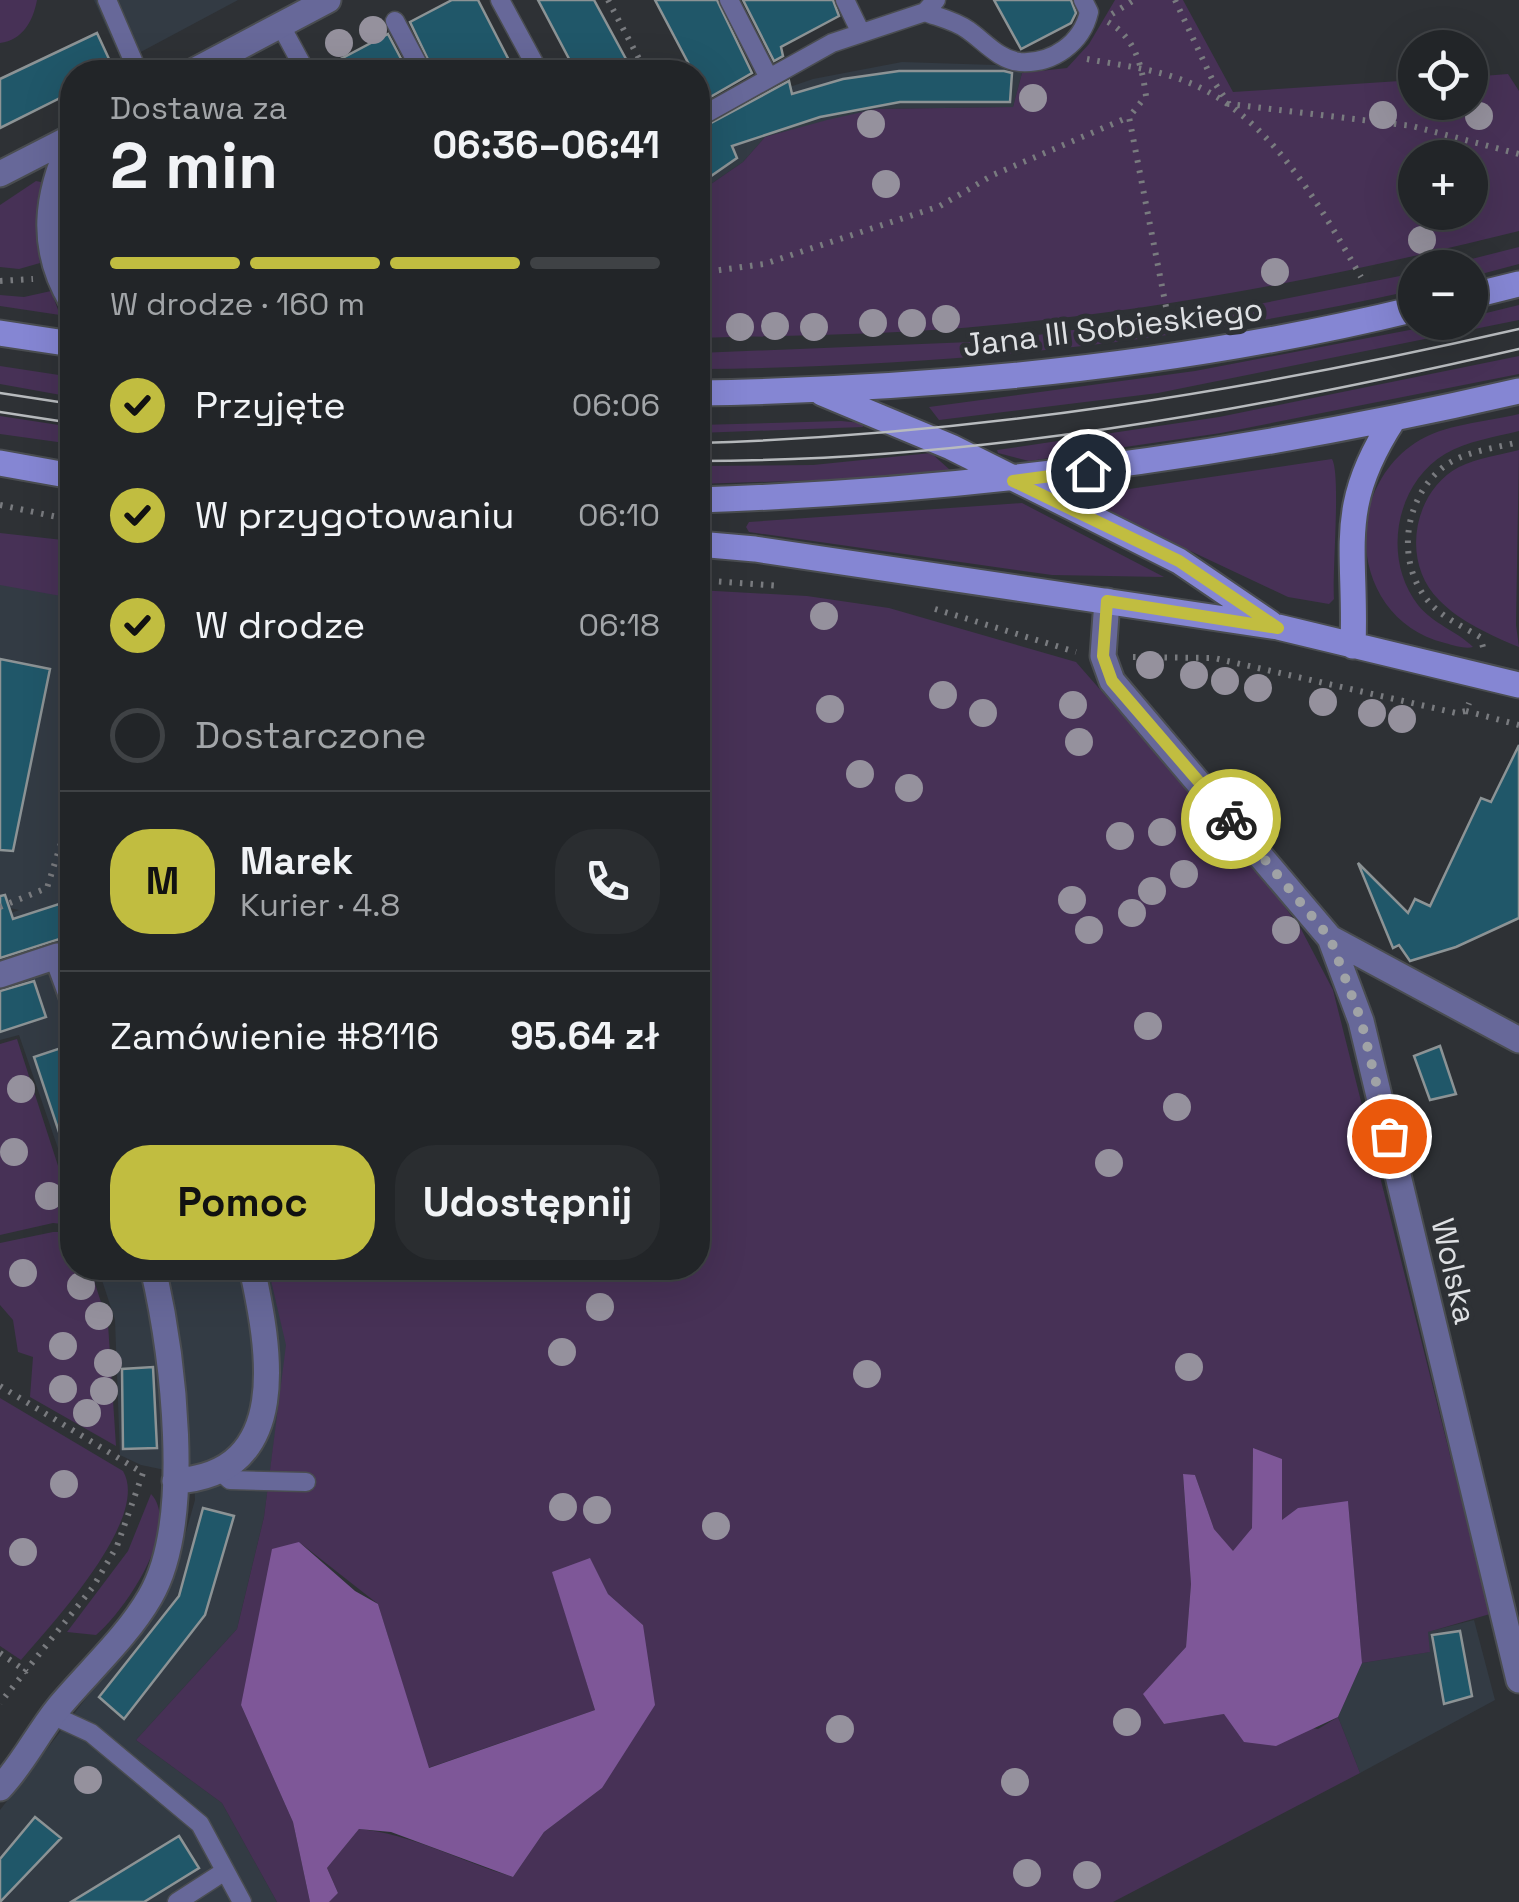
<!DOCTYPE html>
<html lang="pl">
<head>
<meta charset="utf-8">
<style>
  :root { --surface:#222528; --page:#2a2d30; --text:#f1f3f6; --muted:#a2a5a8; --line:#3f4245; --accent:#c1bd40 }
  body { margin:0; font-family:"Space Grotesk",sans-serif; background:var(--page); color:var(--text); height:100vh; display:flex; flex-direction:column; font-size:38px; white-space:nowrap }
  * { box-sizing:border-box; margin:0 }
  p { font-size:32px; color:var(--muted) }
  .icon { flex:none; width:55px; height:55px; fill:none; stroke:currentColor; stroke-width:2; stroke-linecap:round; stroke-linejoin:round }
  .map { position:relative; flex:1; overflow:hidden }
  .side { position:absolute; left:60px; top:60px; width:650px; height:1220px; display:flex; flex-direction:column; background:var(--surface); border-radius:40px; box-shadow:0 10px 40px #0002,0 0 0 2px var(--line) }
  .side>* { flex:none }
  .buttons { position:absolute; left:1398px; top:30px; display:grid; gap:20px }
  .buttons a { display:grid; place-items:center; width:90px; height:90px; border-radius:50%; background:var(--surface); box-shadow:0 10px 40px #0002,0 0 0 2px var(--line); font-size:50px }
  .pin { position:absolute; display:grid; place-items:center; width:85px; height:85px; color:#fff; margin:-42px; border:5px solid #fff; border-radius:50%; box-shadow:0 2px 10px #0007 }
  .courier { position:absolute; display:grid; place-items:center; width:100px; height:100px; margin:-50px; border:8px solid #c1bd40; border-radius:50%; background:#fff; color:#222; box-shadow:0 2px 12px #0007 }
  .summary em { font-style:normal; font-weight:600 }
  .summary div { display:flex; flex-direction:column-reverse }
  .summary { display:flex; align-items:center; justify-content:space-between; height:170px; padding:0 50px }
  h1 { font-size:65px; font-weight:600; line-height:75px }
  .bar { display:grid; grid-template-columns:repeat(4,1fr); gap:15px 10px; align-content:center; height:120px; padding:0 50px }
  .bar i { height:12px; border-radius:8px; background:var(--line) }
  .bar .selected { background:var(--accent) }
  .bar p { grid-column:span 4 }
  .line { display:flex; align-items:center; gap:25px; padding:0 50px; border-top:2px solid var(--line) }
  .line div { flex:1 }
  .round { display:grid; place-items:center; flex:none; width:105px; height:105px; border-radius:40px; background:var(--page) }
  ol { padding:0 50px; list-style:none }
  li { display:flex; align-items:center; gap:30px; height:110px }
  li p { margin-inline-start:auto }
  li .icon { padding:10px; border-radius:50%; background:var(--accent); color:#111; stroke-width:4 }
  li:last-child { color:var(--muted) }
  li i { width:55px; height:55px; border:5px solid var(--line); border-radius:50% }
  .button { display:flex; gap:20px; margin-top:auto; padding:20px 50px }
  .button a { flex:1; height:115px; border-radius:40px; background:var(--accent); color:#111; font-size:40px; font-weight:600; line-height:115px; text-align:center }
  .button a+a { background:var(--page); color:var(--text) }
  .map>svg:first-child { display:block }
  .built { fill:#333b44 }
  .green { fill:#473156; fill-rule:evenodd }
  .forest { fill:#7e5798 }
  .building { fill:#205769; stroke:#8c9395; stroke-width:2.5 }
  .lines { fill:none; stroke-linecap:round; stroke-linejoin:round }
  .lane-casing { stroke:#4a4d51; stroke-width:21 }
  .street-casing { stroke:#4a4d51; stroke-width:29 }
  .secondary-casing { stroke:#4a4d51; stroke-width:29 }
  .path { stroke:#797b7f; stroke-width:6; stroke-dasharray:2.5 8; stroke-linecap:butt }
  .lane { stroke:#676899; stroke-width:18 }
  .street { stroke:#676899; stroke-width:25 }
  .secondary { stroke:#8586d3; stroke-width:25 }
  .tram { stroke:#b8bbbe; stroke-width:2.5 }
  .tree { fill:#95919d }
  .done { stroke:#a0a3a6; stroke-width:10; stroke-dasharray:0 18 }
  .route { stroke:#c1bd40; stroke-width:12 }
  .labels { text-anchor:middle; stroke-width:10; stroke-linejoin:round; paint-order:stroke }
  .street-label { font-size:32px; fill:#dee0e3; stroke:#2e3135 }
</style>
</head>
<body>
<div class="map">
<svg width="1519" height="1902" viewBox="0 0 1519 1902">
  <rect width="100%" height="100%" fill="#2e3135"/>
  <!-- built -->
  <path class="built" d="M94,0H238L122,62Z
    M902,62L1022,66V73L1013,107L876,109L765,137L743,162L698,193V138L755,99L813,79Z
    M0,584L72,596V1189L19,1035L0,1040V917L19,910L0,906Z
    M98,1268H268L287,1345L264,1517L237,1629L136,1740L222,1803L277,1902H0V1810L170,1589L195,1500L194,1476L141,1465L120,1455L115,1320Z
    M1474,1620L1495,1700L1360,1773L1338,1717L1362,1663L1429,1652L1427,1632Z"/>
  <!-- green -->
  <path class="green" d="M0,0H37C33,21 23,40 0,43Z
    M1115,0H1183L1233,92L1415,80V102H1470V77L1508,74L1519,91V231C1346,274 1172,309 994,325C896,335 796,335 698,338V193L743,162L765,137L827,120L876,109L1013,107L1022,73L1067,68L1089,44ZM1415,158H1470V212H1415Z
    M36,181L41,182L42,189L36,233L40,263L19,269L0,267V205Z
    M1519,247V264L1470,277V268L1440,267Z
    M1415,273V290C1178,343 940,367 698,369V353L995,341L1264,303Z
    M51,291L60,315L0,306V295L24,297Z
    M1519,305V320L1158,393L939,420L929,407L1195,371L1446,323L1470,322V317Z
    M1519,356V374L1221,433L1029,461L998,453L997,450L1219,417Z
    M0,366L72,377V397L0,384Z
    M1519,414V431C1495,437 1467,441 1445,454C1395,484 1382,559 1418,605C1433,624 1457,631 1473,647C1466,649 1455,646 1445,643C1352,620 1339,494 1415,443C1443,424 1486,422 1519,414Z
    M0,416L72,427V444L0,434Z
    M841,421L862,423L863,427L698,433V425Z
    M1519,450L1516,625L1519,647C1492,636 1459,621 1439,600C1401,563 1412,492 1459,467C1477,458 1500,455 1519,450Z
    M931,453L950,470L882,478L698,484V466L813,465Z
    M1332,459C1341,474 1332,572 1334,599L1329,604L1288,597L1114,515L1105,506L1109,492Z
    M1022,503L1164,577L1052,575L749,532L746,527L749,522Z
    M0,533L72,541V598L0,585Z
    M698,590L807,596L889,608L1076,662L1257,869L1301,929L1333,990L1490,1614L1428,1632L1430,1652L1362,1663L1348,1502L1281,1521L1253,1449L1252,1528L1233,1552L1214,1529L1195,1475H1183L1191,1584L1186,1647L1144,1694L1164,1724L1224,1714L1318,1729L1338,1717L1360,1773L1113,1902H329L338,1893L327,1868L359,1829C412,1834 462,1862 513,1877L544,1832L602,1788L643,1625L608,1594L590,1559L553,1573L595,1710L428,1768L378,1604L299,1542L241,1705L293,1822L310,1902H277L222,1803L136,1740L237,1629L264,1517L286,1345L268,1268H698Z
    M17,1039L72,1209V1225L53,1223L0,1235V1044Z
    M53,1232H72V1268H90L108,1324L116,1446L30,1397L33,1357L18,1352L13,1320L0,1305V1243Z
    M0,1398L123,1471C151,1518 51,1625 21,1660L0,1646Z
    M151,1494C182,1527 124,1612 96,1635L67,1632L128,1551Z"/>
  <!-- forest -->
  <path class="forest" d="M1253,1448L1282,1459V1520L1298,1508L1348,1501L1362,1663L1338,1717L1276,1746L1244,1742L1224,1714L1164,1724L1143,1694L1186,1647L1191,1584L1183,1474L1195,1475L1214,1529L1233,1551L1252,1528Z
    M299,1542L355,1591L378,1604L429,1768L595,1710L552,1572L590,1558L608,1594L643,1625L655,1705L602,1788L544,1832L513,1877L391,1832L359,1829L327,1868L338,1893L329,1902H310L293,1822L241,1705L272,1549Z"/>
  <!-- building -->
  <path class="building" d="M452,0H478L515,72H434L410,22Z
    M538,0H594L633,72H576Z
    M655,0H717L752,73L698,104V72H693Z
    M743,0H833L839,16L781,47L783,56L774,61Z
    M994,0H1071L1076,13L1071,23L1021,49Z
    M97,33L115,72H72V92L0,128V79Z
    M388,34L408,72H318V71Z
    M899,71H1004L1012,73L1010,102H900L820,117L732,146L737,158L698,185V130L789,81L792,94L843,79Z
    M0,659L50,669L13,851L0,850Z
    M1519,745V918L1456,947L1410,961L1399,945L1393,948L1358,863L1408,913L1415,899L1430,906L1481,798L1491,802Z
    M5,895L13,919L59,904L69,936L0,958V896Z
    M34,981L46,1017L0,1032V991Z
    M67,1046L72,1063V1155L67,1156L34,1057Z
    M1440,1046L1456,1094L1430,1100L1414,1056Z
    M153,1367L157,1448L123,1449L122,1369Z
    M203,1508L234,1516L205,1615L124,1719L99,1697L179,1596Z
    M1460,1631L1472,1696L1444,1704L1432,1635Z
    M35,1817L61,1838L0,1902V1859Z
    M179,1836L199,1868L144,1902H71Z"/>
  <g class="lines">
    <defs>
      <path id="lane" d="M107,0L138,72
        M500,0L539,72
        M729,0L769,78
        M845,0L861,33
        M925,12C938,17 956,21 968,30C984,41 999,60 1020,62C1053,64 1082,43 1089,12L1083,0
        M395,21L422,72
        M281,26L306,72
        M698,118L832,43L925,12L936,0
        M220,1471L230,1480L306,1482
        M52,1715L91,1733L200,1824L242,1902
        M177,1902L225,1871"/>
      <path id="street" d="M192,72L328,0
        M72,139C46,195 39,247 72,302
        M0,174L72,137
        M1107,601L1103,656L1112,681L1330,938L1361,1021L1519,1680
        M1330,938L1519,1040
        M0,975L57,956L72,997
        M175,1481C294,1474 269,1347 252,1268
        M0,1788C23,1764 37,1734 58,1708C87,1673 127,1637 150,1597C195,1520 172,1351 153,1268"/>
      <path id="secondary" d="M1470,296L1519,284
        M0,333L72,344
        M698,393C937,389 1182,366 1415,309
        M822,393L951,447L1179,561L1270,623
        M0,463L72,476
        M698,500C978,491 1246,454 1519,391
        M698,544L755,549L1278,627L1519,685
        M1353,646C1357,549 1335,509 1393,420"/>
    </defs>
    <!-- lane casing -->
    <use href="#lane" class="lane-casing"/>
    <!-- street casing -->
    <use href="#street" class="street-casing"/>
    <!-- secondary casing -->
    <use href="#secondary" class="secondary-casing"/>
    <!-- path -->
    <path class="path" d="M608,0L646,72
      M1175,0L1212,79L1229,104L1412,126L1519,154
      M1112,14L1134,0
      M1108,22C1136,38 1142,67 1146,96L1129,117L1167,312
      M1087,59C1119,65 1155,69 1185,81C1268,113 1319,204 1361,277
      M698,273L764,264L940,206L993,175L1129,117
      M0,281L33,279
      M0,505L72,520
      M698,580L780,586
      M935,609L1076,652
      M1483,647L1480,637C1460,625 1439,616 1425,597C1395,556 1406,494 1446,465C1466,451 1496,448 1519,442
      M1133,657L1214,658L1456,713L1466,711L1469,703
      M1466,711L1519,725
      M0,907L47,888L72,808
      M0,1386L143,1473L117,1546L93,1587L0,1703
      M0,1653L27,1672"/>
    <!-- lane -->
    <use href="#lane" class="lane"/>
    <!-- street -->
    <use href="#street" class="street"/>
    <!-- secondary -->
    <use href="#secondary" class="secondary"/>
    <!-- tram -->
    <path class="tram" d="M0,393L72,404
      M0,412L72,423
      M698,443C976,435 1248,391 1519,329
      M698,461C974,461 1250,411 1519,349"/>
  </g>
  <!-- trees -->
  <g class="tree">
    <circle cx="373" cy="30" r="14"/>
    <circle cx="339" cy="43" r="14"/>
    <circle cx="1033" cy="98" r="14"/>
    <circle cx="1383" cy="115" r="14"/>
    <circle cx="1479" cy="116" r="14"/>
    <circle cx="871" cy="124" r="14"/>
    <circle cx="886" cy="184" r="14"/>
    <circle cx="1422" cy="240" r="14"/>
    <circle cx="1275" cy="272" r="14"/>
    <circle cx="946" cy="319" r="14"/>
    <circle cx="873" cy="323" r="14"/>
    <circle cx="912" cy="323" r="14"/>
    <circle cx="775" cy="326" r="14"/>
    <circle cx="740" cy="327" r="14"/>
    <circle cx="814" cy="327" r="14"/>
    <circle cx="824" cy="616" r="14"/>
    <circle cx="1150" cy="665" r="14"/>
    <circle cx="1194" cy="675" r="14"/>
    <circle cx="1225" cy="681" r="14"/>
    <circle cx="1258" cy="688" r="14"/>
    <circle cx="943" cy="695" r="14"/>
    <circle cx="1323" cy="702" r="14"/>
    <circle cx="1073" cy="705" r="14"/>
    <circle cx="830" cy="709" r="14"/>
    <circle cx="983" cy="713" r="14"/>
    <circle cx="1372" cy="713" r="14"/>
    <circle cx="1402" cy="719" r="14"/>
    <circle cx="1079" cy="742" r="14"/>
    <circle cx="860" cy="774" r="14"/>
    <circle cx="909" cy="788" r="14"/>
    <circle cx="1162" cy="832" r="14"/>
    <circle cx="1120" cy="836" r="14"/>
    <circle cx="1184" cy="874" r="14"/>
    <circle cx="1152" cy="891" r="14"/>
    <circle cx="1072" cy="900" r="14"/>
    <circle cx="1132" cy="913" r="14"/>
    <circle cx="1089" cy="930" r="14"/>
    <circle cx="1286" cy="930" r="14"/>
    <circle cx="1148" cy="1026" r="14"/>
    <circle cx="21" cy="1089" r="14"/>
    <circle cx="1177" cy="1107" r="14"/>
    <circle cx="14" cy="1152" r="14"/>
    <circle cx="1109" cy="1163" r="14"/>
    <circle cx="49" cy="1196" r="14"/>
    <circle cx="23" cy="1273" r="14"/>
    <circle cx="81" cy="1286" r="14"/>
    <circle cx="600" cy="1307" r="14"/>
    <circle cx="99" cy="1316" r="14"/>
    <circle cx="63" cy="1346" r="14"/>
    <circle cx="562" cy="1352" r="14"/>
    <circle cx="108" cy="1363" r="14"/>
    <circle cx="1189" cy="1367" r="14"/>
    <circle cx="867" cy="1374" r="14"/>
    <circle cx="63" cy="1389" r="14"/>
    <circle cx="104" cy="1391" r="14"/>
    <circle cx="87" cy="1413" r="14"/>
    <circle cx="64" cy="1484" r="14"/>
    <circle cx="563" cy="1507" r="14"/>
    <circle cx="597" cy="1510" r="14"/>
    <circle cx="716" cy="1526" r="14"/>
    <circle cx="23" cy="1552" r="14"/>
    <circle cx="1127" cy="1722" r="14"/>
    <circle cx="840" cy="1729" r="14"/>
    <circle cx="88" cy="1780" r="14"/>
    <circle cx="1015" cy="1782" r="14"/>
    <circle cx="1027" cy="1873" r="14"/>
    <circle cx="1087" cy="1875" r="14"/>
  </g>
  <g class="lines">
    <!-- done -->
    <path class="done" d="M1231,819L1330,938L1361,1020L1389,1136"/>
    <!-- route -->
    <path class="route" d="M1088,471L1013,481L1179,561L1278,628L1107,601L1103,656L1112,681L1231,819"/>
  </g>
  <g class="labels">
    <!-- street labels -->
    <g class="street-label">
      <text transform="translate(1113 327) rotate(-7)" y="11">Jana III Sobieskiego</text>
      <text transform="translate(1454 1271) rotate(77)" y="11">Wolska</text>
    </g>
  </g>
</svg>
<div class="buttons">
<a><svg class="icon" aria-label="locate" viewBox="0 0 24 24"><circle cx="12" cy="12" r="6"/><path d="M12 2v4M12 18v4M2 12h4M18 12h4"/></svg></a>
<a>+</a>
<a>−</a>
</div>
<div class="pin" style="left:1389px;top:1136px;background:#ea580c"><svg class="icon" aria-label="bag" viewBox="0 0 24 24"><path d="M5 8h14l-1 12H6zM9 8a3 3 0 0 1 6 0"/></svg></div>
<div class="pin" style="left:1088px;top:471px;background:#1f2937"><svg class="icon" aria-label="home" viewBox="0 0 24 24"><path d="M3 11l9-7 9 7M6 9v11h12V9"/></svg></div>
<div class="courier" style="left:1231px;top:819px"><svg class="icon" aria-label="bike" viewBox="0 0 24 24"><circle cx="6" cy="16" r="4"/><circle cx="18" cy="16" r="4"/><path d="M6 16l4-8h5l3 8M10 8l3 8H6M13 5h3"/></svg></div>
<section class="side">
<div class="summary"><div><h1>2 min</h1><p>Dostawa za</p></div><em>06:36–06:41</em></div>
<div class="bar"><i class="selected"></i><i class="selected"></i><i class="selected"></i><i></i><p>W drodze · 160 m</p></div>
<ol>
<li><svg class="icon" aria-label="check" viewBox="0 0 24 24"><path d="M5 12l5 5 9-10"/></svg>Przyjęte<p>06:06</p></li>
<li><svg class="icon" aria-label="check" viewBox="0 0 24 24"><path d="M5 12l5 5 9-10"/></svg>W przygotowaniu<p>06:10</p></li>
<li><svg class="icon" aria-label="check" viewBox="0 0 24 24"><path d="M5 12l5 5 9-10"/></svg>W drodze<p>06:18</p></li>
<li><i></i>Dostarczone</li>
</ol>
<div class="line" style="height:180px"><b class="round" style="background:var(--accent);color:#111">M</b><div><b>Marek</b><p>Kurier · 4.8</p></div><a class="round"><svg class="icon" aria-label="phone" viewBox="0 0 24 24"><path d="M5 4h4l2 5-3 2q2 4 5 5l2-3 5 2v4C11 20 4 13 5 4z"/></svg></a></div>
<div class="line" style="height:130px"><div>Zamówienie #8116</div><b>95.64 zł</b></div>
<div class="button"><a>Pomoc</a><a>Udostępnij</a></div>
</section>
</div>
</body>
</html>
